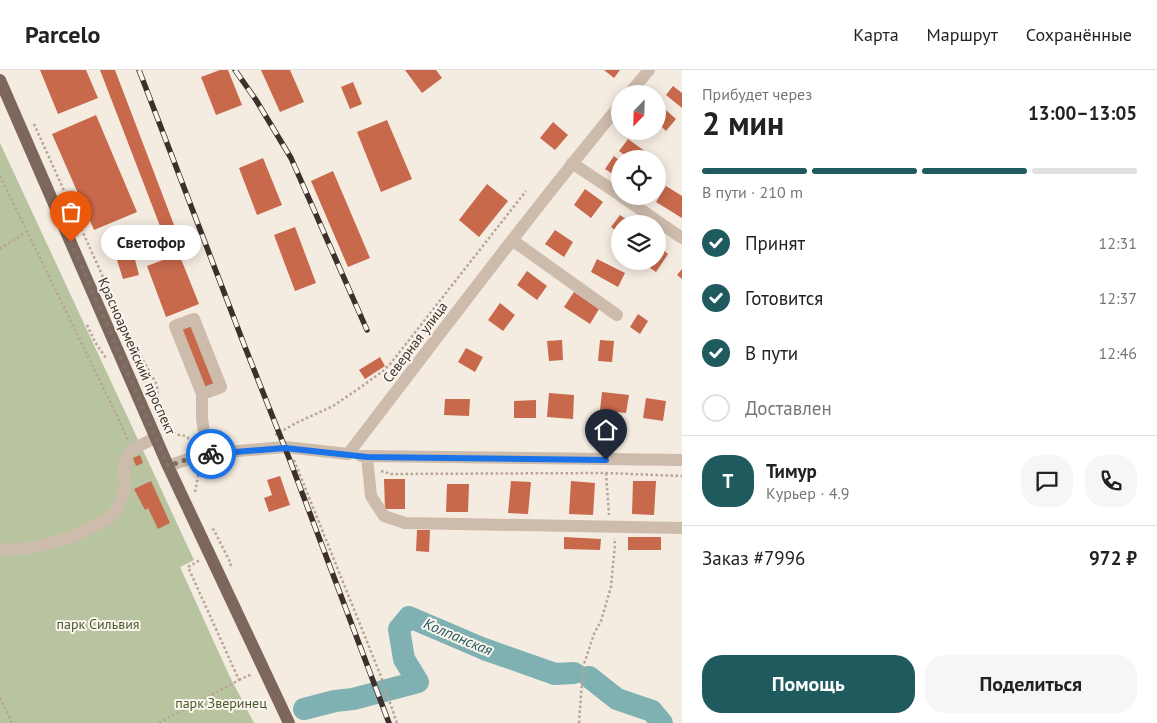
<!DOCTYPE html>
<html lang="ru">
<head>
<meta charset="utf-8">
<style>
  :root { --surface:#fff; --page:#f6f6f6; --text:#222; --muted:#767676; --line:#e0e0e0; --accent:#1f5a5e }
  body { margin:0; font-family:"PT Sans",sans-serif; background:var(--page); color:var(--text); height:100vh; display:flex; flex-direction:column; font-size:19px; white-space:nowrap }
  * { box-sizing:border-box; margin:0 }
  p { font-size:16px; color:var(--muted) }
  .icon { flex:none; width:28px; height:28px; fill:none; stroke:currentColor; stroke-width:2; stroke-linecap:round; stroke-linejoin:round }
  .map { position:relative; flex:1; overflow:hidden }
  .details { display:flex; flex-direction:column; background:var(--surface); width:475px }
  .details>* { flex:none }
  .needle { width:32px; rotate:203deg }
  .buttons { position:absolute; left:611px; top:15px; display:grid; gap:10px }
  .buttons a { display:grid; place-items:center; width:55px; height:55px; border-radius:50%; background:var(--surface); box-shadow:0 2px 12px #0003; font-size:25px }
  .pin { position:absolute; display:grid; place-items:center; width:42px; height:42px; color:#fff; margin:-51px -21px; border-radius:50% 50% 50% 0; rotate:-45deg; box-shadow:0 0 5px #0007 }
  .pin .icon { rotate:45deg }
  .courier { position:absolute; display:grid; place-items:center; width:50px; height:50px; margin:-25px; border:4px solid #1a73e8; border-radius:50%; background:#fff; color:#222; box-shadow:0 1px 6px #0007 }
  .bubble { position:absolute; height:35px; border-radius:18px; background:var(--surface); box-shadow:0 2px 12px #0003; font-size:16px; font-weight:700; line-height:35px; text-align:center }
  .head em { font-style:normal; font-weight:700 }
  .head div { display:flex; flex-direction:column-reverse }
  .head { display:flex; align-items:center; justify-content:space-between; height:85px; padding:0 20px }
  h1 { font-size:32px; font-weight:700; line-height:38px }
  .bar { display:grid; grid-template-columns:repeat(4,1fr); gap:8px 5px; align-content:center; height:60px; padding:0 20px }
  .bar i { height:6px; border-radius:4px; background:var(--line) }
  .bar .on { background:var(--accent) }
  .bar p { grid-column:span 4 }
  .line { display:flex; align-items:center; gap:12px; padding:0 20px; border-top:1px solid var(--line) }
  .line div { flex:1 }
  .round { display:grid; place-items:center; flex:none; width:52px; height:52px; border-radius:20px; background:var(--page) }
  ol { padding:0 20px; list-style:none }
  li { display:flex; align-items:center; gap:15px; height:55px }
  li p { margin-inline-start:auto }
  li .icon { padding:5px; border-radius:50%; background:var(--accent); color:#fff; stroke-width:4 }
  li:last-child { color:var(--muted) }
  li i { width:28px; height:28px; border:2px solid var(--line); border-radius:50% }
  .primary-button { display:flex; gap:10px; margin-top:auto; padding:10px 20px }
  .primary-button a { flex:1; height:58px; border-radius:20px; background:var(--accent); color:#fff; font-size:20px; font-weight:700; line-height:58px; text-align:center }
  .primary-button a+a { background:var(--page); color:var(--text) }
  header { display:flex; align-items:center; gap:30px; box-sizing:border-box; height:70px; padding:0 25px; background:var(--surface); border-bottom:1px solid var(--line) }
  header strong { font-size:24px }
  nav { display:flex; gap:28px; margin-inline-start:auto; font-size:18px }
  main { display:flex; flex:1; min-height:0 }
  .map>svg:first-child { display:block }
  .green { fill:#b8c4a0 }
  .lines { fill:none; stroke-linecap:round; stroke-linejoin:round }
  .river { stroke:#7fb0b2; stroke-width:22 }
  .building { fill:#c8694b }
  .path { stroke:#b9a596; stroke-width:2.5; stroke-dasharray:2.5 2.5; stroke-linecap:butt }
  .minor { stroke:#cdbbac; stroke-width:12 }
  .major { stroke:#7d675c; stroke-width:12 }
  .rail-casing { stroke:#3b302b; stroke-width:5.5 }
  .rail { stroke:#fbf5ee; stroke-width:4; stroke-dasharray:11; stroke-linecap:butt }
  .done { stroke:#7c716b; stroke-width:5; stroke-dasharray:0 9 }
  .route { stroke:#1a73e8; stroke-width:6 }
  .labels { text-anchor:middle; stroke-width:4; stroke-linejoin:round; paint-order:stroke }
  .street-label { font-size:14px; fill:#3b302b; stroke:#fbf5ee }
  .park-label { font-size:14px; fill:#4a5a2e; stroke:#fbf5ee }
  .water-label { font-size:15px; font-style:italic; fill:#1f5a5e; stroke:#fbf5ee }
</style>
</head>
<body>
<header>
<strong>Parcelo</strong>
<nav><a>Карта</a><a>Маршрут</a><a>Сохранённые</a></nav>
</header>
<main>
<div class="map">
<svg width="682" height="653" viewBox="0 0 682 653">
  <rect width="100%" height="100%" fill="#f4ebe1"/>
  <!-- green -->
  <path class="green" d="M0,73L194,490L180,497L229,605L254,653H0Z"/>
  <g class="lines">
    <!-- river -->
    <path class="river" d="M589,607L617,629L652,641L662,653
      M304,639L335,631L353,629L418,612L404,589L399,559L409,547L484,579L555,604L574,603"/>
  </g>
  <!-- building -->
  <path class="building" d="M40,0H86L98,28L58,44Z
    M100,0H115L182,176L149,188L145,177L165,169Z
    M220,0H228L242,35L216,45L201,7Z
    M261,0H290L304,32L280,42Z
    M405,0H436L442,8L422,23Z
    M604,0H620L614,8Z
    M353,12L362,34L350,39L341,17Z
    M673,16L682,23V38L666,25Z
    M659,34L676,49L666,61L658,53V36Z
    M96,45L137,142L94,160L52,64Z
    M387,50L412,109L381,122L357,62Z
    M553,52L568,65L555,80L540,68Z
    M628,69L646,82L641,89H630L619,81Z
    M614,86L620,91V109L605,99Z
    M263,88L282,135L257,145L239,98Z
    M333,101L370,188L348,197L311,111Z
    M487,114L508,131L479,167L459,150Z
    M666,116L682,126V148L656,132Z
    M585,119L603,132L591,148L574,135Z
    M620,145L633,154H620V163L611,157Z
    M295,157L316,213L295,221L274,165Z
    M555,160L573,172L564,187L545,174Z
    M658,176L668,184L656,202L640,191H658Z
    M133,182L139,205L123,209L116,187Z
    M179,184L199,234L166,247L147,196Z
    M597,189L625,203L618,217L591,202Z
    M682,199V209L677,205Z
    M527,201L547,216L537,230L517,215Z
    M574,222L599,239L590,254L564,237Z
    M500,233L515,245L503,261L488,250Z
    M638,244L648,251L640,264L630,257Z
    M192,253L216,314L203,319L179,258Z
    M562,270L563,290L549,291L547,271Z
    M600,270L614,271L612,292L598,291Z
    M466,278L483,287L475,302L458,292Z
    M380,287L385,296L365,309L359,300Z
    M602,322L629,325L626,343L600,340Z
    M549,323L574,325L573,349L547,347Z
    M646,328L666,331L663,351L643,348Z
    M445,329H470L469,346L444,345Z
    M536,330V348H514V331Z
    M140,385L143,393L136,396L133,388Z
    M280,406L290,435L269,442L264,428L272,425L267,410Z
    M384,409H405V439H385Z
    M151,411L170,453L158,459L148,438L145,440L134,419Z
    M511,411L531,412L528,444L508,443Z
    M571,411L595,413L593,445L569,444Z
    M633,411H656L654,445L632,444Z
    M447,414H469L468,442H446Z
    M417,460H430L429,482L416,481Z
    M564,467L601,469L600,480L564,479Z
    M628,467H661V480H628Z"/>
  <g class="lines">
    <!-- path -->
    <path class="path" d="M34,54L131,269L157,315L159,335L172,362L179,365L186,366L190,370H193
      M0,106L119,350L128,370
      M0,179L27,161
      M87,255L95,272L106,288
      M275,365L296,353L333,336L358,319L383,301L391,293L526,121
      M294,390L380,604L397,653
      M381,401L391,404L606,403L682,406
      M606,403L609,445
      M195,422L198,406L204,398
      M212,459L214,460L231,494L229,498
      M239,610L252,604
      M0,628L12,653
      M159,653L239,610L188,497L200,490
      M579,653L583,597L594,564L601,551L611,517L615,474L614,468"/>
    <!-- minor -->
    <path class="minor" d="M629,24L649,0
      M572,93L620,125
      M621,126L682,168
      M512,170L617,245
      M194,249L221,317L202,324L175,256Z
      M202,324V348L207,384
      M361,386L682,390
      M367,387L371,426L384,446L405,453L682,458
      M168,396L200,385L214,383L285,377L348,384C438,267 526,149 620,35
      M0,480L31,478L70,468L110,448L118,438L125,418L124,400L126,388L132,380L156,367"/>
    <!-- major -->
    <path class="major" d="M0,10L168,396L289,653"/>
    <defs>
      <path id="rail" d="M139,0L245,277L289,388L389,653
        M235,0L256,30L291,88L367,260"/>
    </defs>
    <!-- rail casing -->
    <use href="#rail" class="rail-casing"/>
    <!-- rail -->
    <use href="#rail" class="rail"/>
  </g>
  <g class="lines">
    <!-- done -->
    <path class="done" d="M71,172L168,396L200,385L211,384"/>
    <!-- route -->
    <path class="route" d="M211,384L285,378L367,387L606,390"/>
  </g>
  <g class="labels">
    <!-- street labels -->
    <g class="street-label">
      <text transform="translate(415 272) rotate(-53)" y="5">Северная улица</text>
      <text transform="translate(137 286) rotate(66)" y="5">Красноармейский проспект</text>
    </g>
    <!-- park labels -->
    <g class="park-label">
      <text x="98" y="559">парк Сильвия</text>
      <text x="221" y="638">парк Зверинец</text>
    </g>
    <!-- water labels -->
    <g class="water-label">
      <text transform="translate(458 567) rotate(23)" y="5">Колпанская</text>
    </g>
  </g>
</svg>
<div class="buttons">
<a><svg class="needle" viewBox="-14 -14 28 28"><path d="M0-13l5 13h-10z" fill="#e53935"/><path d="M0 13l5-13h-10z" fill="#767676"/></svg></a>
<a><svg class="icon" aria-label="locate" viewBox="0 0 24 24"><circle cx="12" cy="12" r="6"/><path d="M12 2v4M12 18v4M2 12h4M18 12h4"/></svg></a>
<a><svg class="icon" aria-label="layers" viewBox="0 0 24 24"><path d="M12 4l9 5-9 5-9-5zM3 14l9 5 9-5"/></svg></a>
</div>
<div class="pin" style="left:71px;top:172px;background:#ea580c"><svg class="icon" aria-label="bag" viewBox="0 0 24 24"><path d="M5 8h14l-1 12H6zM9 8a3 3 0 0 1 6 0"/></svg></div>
<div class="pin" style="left:606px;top:390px;background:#1f2937"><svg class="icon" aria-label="home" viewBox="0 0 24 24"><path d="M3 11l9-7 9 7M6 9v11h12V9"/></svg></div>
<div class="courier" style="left:211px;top:384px"><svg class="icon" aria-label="bike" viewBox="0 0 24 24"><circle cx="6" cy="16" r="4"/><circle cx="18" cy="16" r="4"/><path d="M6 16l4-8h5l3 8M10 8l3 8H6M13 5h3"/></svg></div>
<div class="bubble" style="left:101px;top:155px;width:100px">Светофор</div>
</div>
<section class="details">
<div class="head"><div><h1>2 мин</h1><p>Прибудет через</p></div><em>13:00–13:05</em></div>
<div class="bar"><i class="on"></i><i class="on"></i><i class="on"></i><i></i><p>В пути · 210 m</p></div>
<ol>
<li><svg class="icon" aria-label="check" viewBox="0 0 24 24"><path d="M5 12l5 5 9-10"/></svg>Принят<p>12:31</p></li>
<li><svg class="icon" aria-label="check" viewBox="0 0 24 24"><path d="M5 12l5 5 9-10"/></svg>Готовится<p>12:37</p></li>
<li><svg class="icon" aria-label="check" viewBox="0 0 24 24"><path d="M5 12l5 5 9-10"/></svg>В пути<p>12:46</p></li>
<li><i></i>Доставлен</li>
</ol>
<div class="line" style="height:90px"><b class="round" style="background:var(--accent);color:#fff">Т</b><div><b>Тимур</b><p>Курьер · 4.9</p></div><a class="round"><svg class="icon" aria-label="chat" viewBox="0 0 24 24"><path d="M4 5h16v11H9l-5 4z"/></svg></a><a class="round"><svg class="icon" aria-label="phone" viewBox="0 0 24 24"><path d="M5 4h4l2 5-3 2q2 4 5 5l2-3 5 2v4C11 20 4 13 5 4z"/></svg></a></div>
<div class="line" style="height:65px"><div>Заказ #7996</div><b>972 ₽</b></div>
<div class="primary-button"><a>Помощь</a><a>Поделиться</a></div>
</section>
</main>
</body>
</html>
